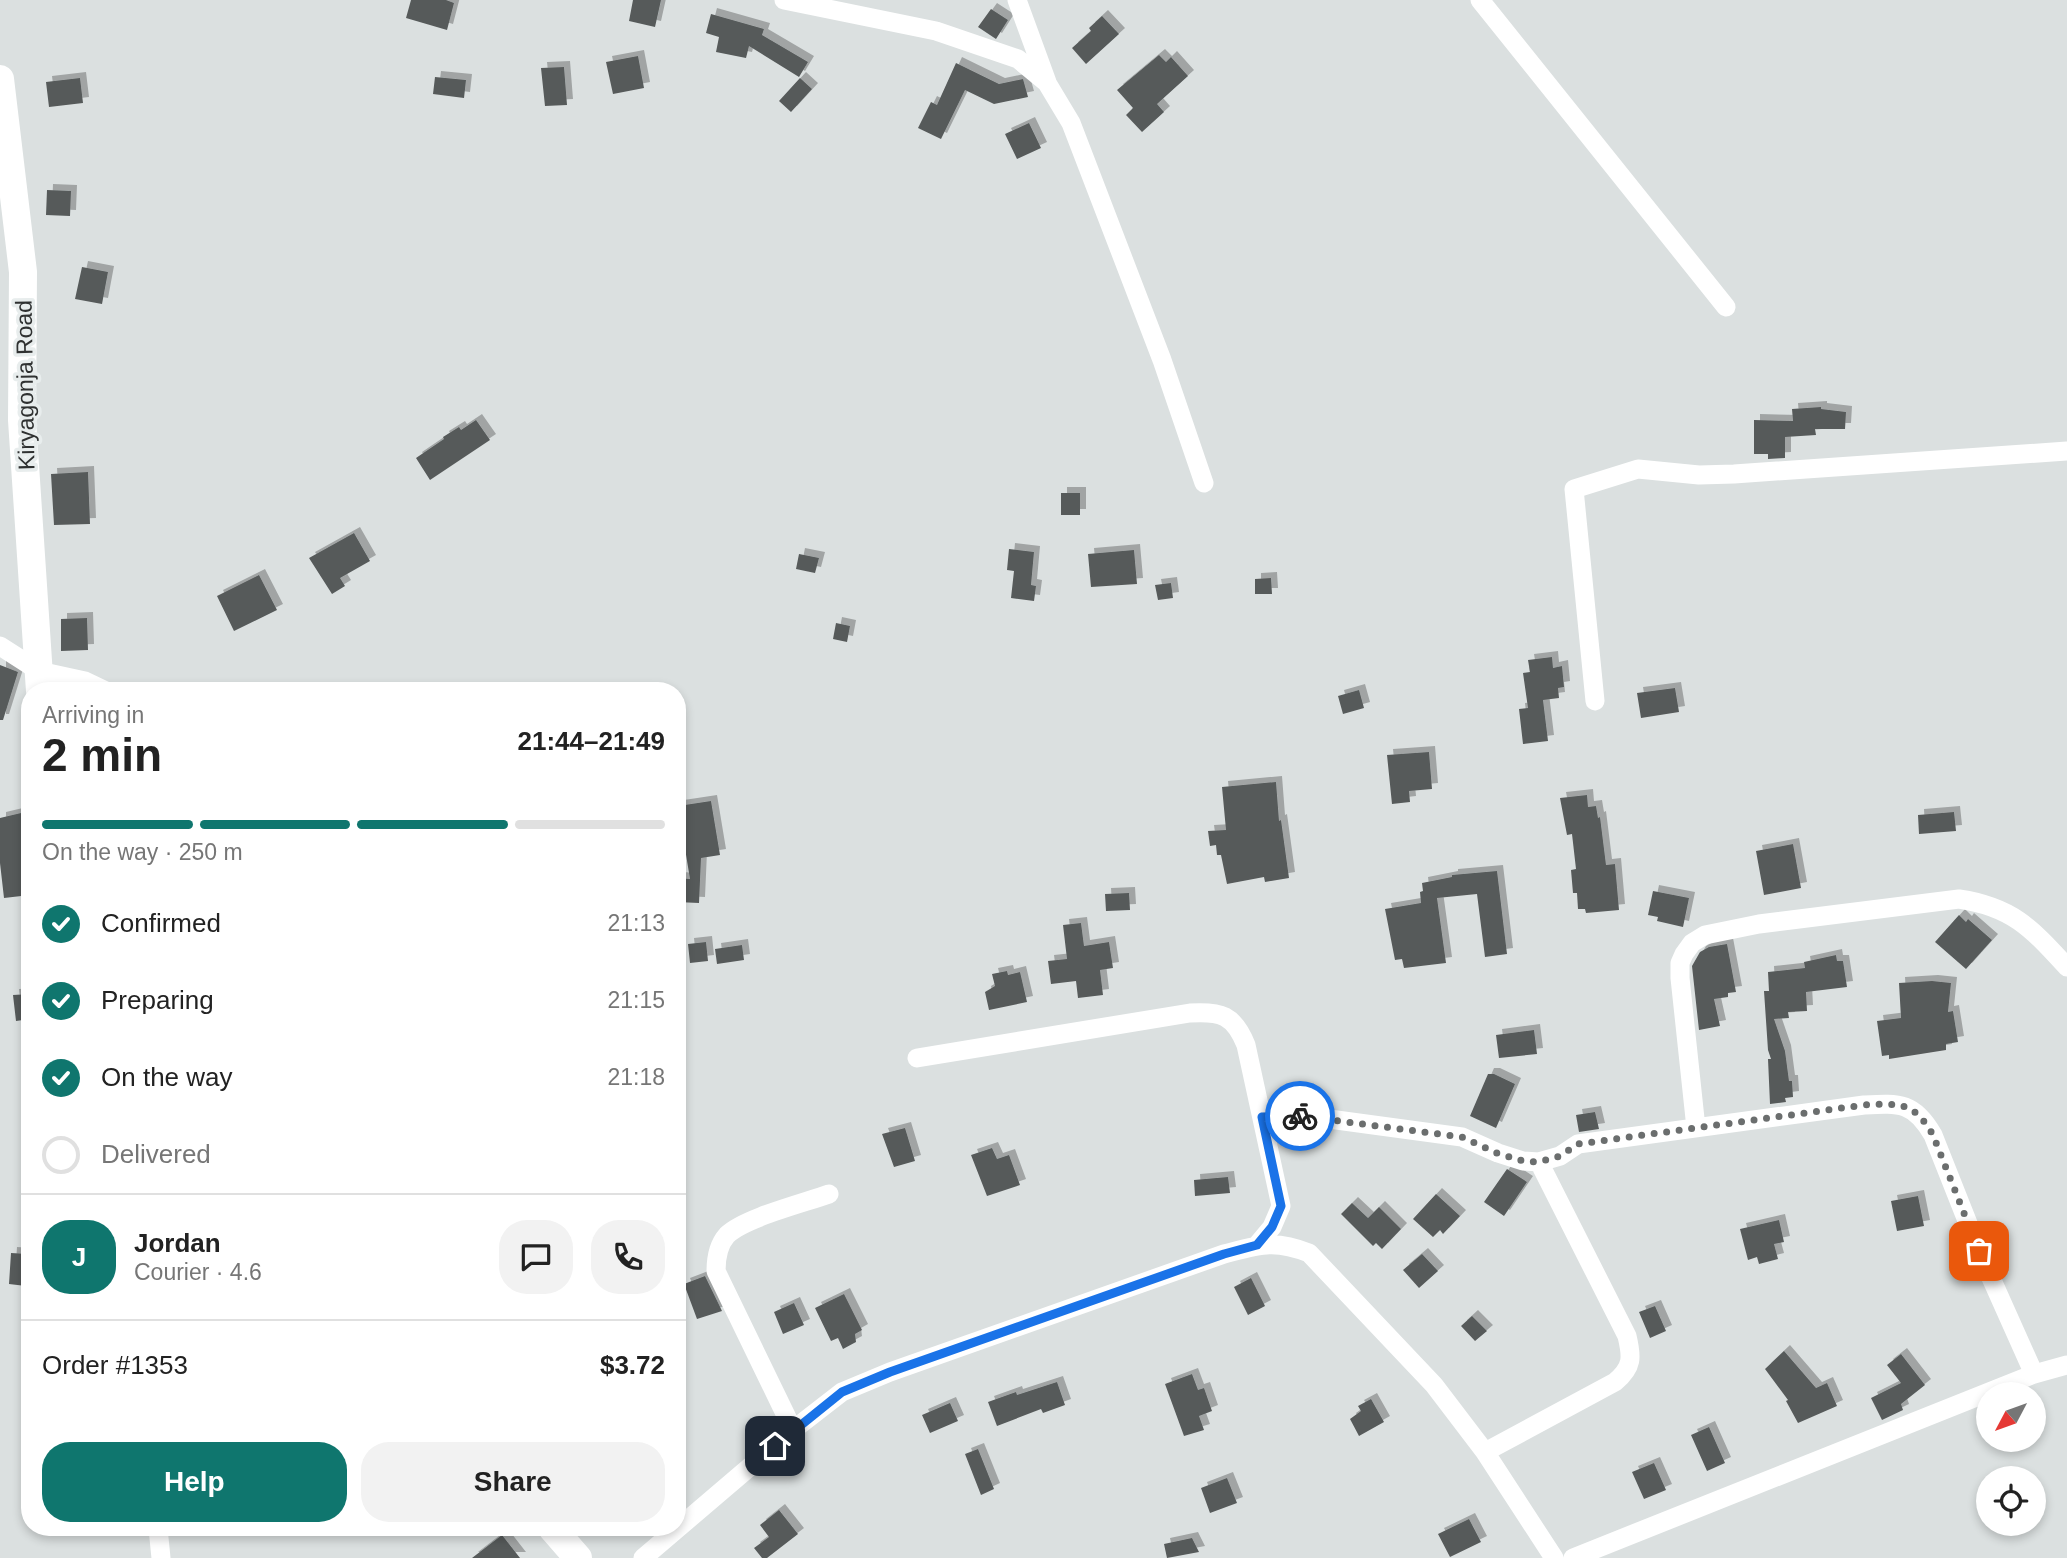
<!DOCTYPE html>
<html lang="en">
<head>
<meta charset="utf-8">
<style>
  :root { --surface:#fff; --page:#f2f2f2; --text:#222; --muted:#767676; --line:#e0e0e0; --accent:#0f766e }
  body { margin:0; font-family:Arial,sans-serif; background:var(--page); color:var(--text); height:100vh; display:flex; flex-direction:column; font-size:26px; white-space:nowrap }
  * { box-sizing:border-box; margin:0 }
  p { font-size:23px; color:var(--muted) }
  .icon { flex:none; width:38px; height:38px; fill:none; stroke:currentColor; stroke-width:2; stroke-linecap:round; stroke-linejoin:round }
  .map { position:relative; flex:1; overflow:hidden }
  .side { position:absolute; left:21px; top:682px; width:665px; height:854px; display:flex; flex-direction:column; background:var(--surface); border-radius:28px; box-shadow:0 4px 10px #0003 }
  .side>* { flex:none }
  .needle { width:46px; rotate:229deg }
  .controls { position:absolute; left:1976px; top:1382px; display:grid; gap:14px }
  .controls a { display:grid; place-items:center; width:70px; height:70px; border-radius:50%; background:var(--surface); box-shadow:0 4px 10px #0003; font-size:35px }
  .pin { position:absolute; display:grid; place-items:center; width:60px; height:60px; color:#fff; margin:-30px; border-radius:14px; box-shadow:0 4px 10px #0006 }
  .courier { position:absolute; display:grid; place-items:center; width:70px; height:70px; margin:-35px; border:5px solid #1a73e8; border-radius:50%; background:#fff; color:#222; box-shadow:0 2px 9px #0007 }
  .head em { font-style:normal; font-weight:800 }
  .head div { display:flex; flex-direction:column-reverse }
  .head { display:flex; align-items:center; justify-content:space-between; height:119px; padding:0 21px }
  h1 { font-size:46px; font-weight:800; line-height:52px }
  .bar { display:grid; grid-template-columns:repeat(4,1fr); gap:10px 7px; align-content:center; height:84px; padding:0 21px }
  .bar i { height:9px; border-radius:5px; background:var(--line) }
  .bar .active { background:var(--accent) }
  .bar p { grid-column:span 4 }
  .line { display:flex; align-items:center; gap:18px; padding:0 21px; border-top:2px solid var(--line) }
  .line div { flex:1 }
  .round { display:grid; place-items:center; flex:none; width:74px; height:74px; border-radius:28px; background:var(--page) }
  ol { padding:0 21px; list-style:none }
  li { display:flex; align-items:center; gap:21px; height:77px }
  li p { margin-inline-start:auto }
  li .icon { padding:7px; border-radius:50%; background:var(--accent); color:#fff; stroke-width:4 }
  li:last-child { color:var(--muted) }
  li i { width:38px; height:38px; border:4px solid var(--line); border-radius:50% }
  .primary-button { display:flex; gap:14px; margin-top:auto; padding:14px 21px }
  .primary-button a { flex:1; height:80px; border-radius:28px; background:var(--accent); color:#fff; font-size:28px; font-weight:800; line-height:80px; text-align:center }
  .primary-button a+a { background:var(--page); color:var(--text) }
  .map>svg:first-child { display:block }
  .building { fill:#565a5a; filter:url(#shadow) }
  .lines { fill:none; stroke-linecap:round; stroke-linejoin:round }
  .street { stroke:#fff; stroke-width:19 }
  .secondary { stroke:#fff; stroke-width:28 }
  .done { stroke:#6b6e6e; stroke-width:7; stroke-dasharray:0 12.6 }
  .route { stroke:#1a73e8; stroke-width:9 }
  .labels { text-anchor:middle; stroke-width:7; stroke-linejoin:round; paint-order:stroke }
  .street-label { font-size:23px; fill:#2f3131; stroke:#e8eded }
</style>
</head>
<body>
<div class="map">
<svg width="2067" height="1558" viewBox="0 0 2067 1558">
  <defs>
    <filter id="shadow"><feDropShadow dx="6" dy="-6" stdDeviation="0" flood-color="#0004"/></filter>
  </defs>
  <rect width="100%" height="100%" fill="#dbe0e0"/>
  <!-- building -->
  <path class="building" d="M411,0H446L454,3L447,30L406,18Z
    M633,0H661L655,27L629,21Z
    M991,9L1008,20L996,39L978,27Z
    M711,14L764,29L762,35L808,62L799,77L749,46L746,58L716,52L719,37L706,33Z
    M1102,16L1119,34L1086,64L1072,48L1091,31L1089,28Z
    M1159,55L1166,62L1171,57L1188,76L1157,104L1164,112L1142,132L1126,115L1133,108L1117,90Z
    M638,56L644,88L613,94L606,62Z
    M956,63L999,84L1023,79L1028,97L994,104L965,90L941,139L918,128L931,102L937,105Z
    M564,67L567,105L545,106L541,68Z
    M435,77L466,80L464,98L433,94Z
    M80,78L83,103L49,107L46,82Z
    M800,78L812,89L791,112L779,101Z
    M1029,123L1041,148L1017,159L1005,134Z
    M47,190L71,191L70,216L46,215Z
    M82,267L108,272L102,304L75,299Z
    M1821,407V409L1846,412L1845,429H1815L1816,435L1785,437V458L1768,459V454H1754V420L1793,421L1792,409Z
    M476,420L490,440L430,480L416,458L444,439L443,437L459,427L461,430Z
    M88,472L90,524L54,525L51,474Z
    M1061,493H1080V515H1061Z
    M354,533L370,561L340,578L345,586L332,594L309,558Z
    M1009,549L1034,552L1031,585L1036,586L1034,601L1011,598L1014,571L1007,570Z
    M1134,550L1137,584L1091,587L1088,554Z
    M799,554L819,558L815,573L796,569Z
    M259,575L277,610L234,631L217,596Z
    M1271,578L1272,594H1255V579Z
    M1171,583L1173,598L1158,600L1155,585Z
    M87,618L88,650L61,651V619Z
    M836,623L850,626L847,642L833,639Z
    M1552,657L1553,668L1562,666L1564,687L1558,688L1559,698L1543,700L1548,741L1523,744L1519,709L1528,708L1523,673L1530,672L1528,660Z
    M0,665L18,672L3,720H0Z
    M1675,688L1679,712L1641,718L1637,693Z
    M1359,690L1364,708L1343,714L1338,696Z
    M1429,752L1432,789L1409,791L1410,802L1392,804L1387,755Z
    M1276,782L1279,821L1281,820L1289,878L1265,882L1264,877L1227,884L1221,855H1217L1216,845L1210,846L1208,831L1226,830L1222,787Z
    M1587,795L1588,807L1596,806L1598,818L1600,817L1606,865L1615,864L1619,910L1586,913L1585,909H1578L1577,893H1573L1571,870L1576,869L1572,834L1567,835L1560,798Z
    M711,801L720,855L701,858L699,903L677,902V878L690,879L678,806Z
    M1954,812L1956,831L1919,834L1918,815Z
    M21,813L27,838H24L30,895L4,898L0,863V818Z
    M1793,844L1801,888L1764,895L1756,851Z
    M1497,871L1507,954L1485,957L1477,894L1437,898L1446,963L1404,968L1402,959L1395,960L1385,909L1421,903L1420,892L1423,891L1422,883L1452,877V875Z
    M1653,891L1689,898L1683,927L1657,921L1658,917L1648,915Z
    M1129,893L1130,910L1106,911L1105,894Z
    M1959,915L1966,922L1968,919L1992,940L1966,969L1935,942Z
    M1081,923L1084,946L1109,942L1113,968L1100,970L1103,995L1078,998L1076,981L1051,984L1048,961L1067,959L1063,925Z
    M706,942L708,961L690,963L688,944Z
    M1727,944L1736,992L1728,993V997L1714,999L1720,1026L1699,1030L1692,966L1700,952L1709,947Z
    M742,945L744,960L717,964L715,949Z
    M1836,955L1837,961H1843L1847,987L1806,992L1807,1011L1788,1012L1789,1018L1774,1019L1785,1051L1789,1081H1792L1793,1097L1785,1098L1786,1102L1770,1104L1768,1059H1771L1768,1050L1764,991H1769L1768,972L1805,968L1804,962Z
    M1007,971L1008,975L1020,972L1027,1002L989,1010L985,992L995,986L992,974Z
    M1932,981L1951,983L1948,1012L1953,1011L1958,1042L1946,1044V1050L1889,1059V1055L1882,1056L1877,1021L1901,1018L1899,983Z
    M30,994V1019L16,1021L13,995Z
    M1534,1030L1537,1054L1499,1058L1496,1035Z
    M1488,1074H1494L1515,1084L1496,1128L1470,1116Z
    M1595,1112L1599,1129L1579,1132L1576,1115Z
    M905,1128L915,1161L894,1167L882,1134Z
    M992,1148L997,1159L1009,1155L1020,1185L987,1196L971,1155Z
    M1507,1169L1527,1182L1504,1216L1484,1202Z
    M1228,1177L1230,1193L1195,1196L1194,1180Z
    M1436,1194L1460,1216L1443,1234L1440,1230L1433,1237L1413,1219Z
    M1918,1196L1924,1226L1897,1231L1891,1201Z
    M1352,1203L1368,1218L1379,1207L1401,1229L1382,1249L1376,1243L1373,1246L1341,1214Z
    M1779,1220L1784,1242L1774,1244L1778,1259L1759,1264L1757,1257L1748,1260L1740,1229Z
    M11,1253L28,1254L26,1286L9,1284Z
    M1422,1254L1438,1271L1419,1288L1403,1270Z
    M705,1276L722,1311L697,1319L684,1284Z
    M1251,1278L1265,1306L1248,1315L1234,1287Z
    M844,1294L862,1330L855,1334L856,1342L843,1349L838,1338L831,1341L815,1308Z
    M794,1303L804,1325L783,1334L774,1312Z
    M1655,1306L1666,1331L1650,1338L1639,1312Z
    M1472,1316L1487,1331L1475,1341L1461,1326Z
    M1784,1351L1816,1388L1827,1383L1837,1406L1798,1423L1786,1401L1788,1400L1765,1369Z
    M1901,1354L1925,1385L1901,1404L1903,1410L1882,1420L1871,1398L1901,1383L1887,1365Z
    M1192,1374L1198,1390L1204,1388L1212,1411L1199,1416L1204,1430L1184,1436L1165,1384Z
    M1057,1382L1065,1405L1043,1413L1041,1409L997,1426L988,1402L1016,1392L1017,1395Z
    M1371,1399L1384,1422L1359,1436L1350,1419L1361,1411L1358,1406Z
    M950,1403L958,1421L930,1433L922,1415Z
    M1709,1427L1725,1463L1707,1471L1691,1435Z
    M978,1449L994,1489L981,1495L965,1454Z
    M1654,1463L1666,1490L1644,1499L1632,1472Z
    M1227,1478L1237,1503L1210,1513L1201,1488Z
    M779,1510L798,1534L767,1558H762L754,1548L769,1537L760,1525Z
    M1469,1519L1481,1542L1450,1557L1438,1534Z
    M502,1535L520,1558H472Z
    M1192,1538L1199,1552L1167,1558L1164,1544Z"/>
  <g class="lines">
    <!-- street -->
    <path class="street" d="M784,0L936,31L1018,59L1047,83L1071,123L1162,360L1204,483
      M1017,0L1047,82
      M1480,0L1726,307
      M0,646L39,671L85,681L106,691
      M1595,701L1574,489L1638,469L1699,475L1734,474L2067,451
      M917,1058L1190,1013C1221,1011 1234,1015 1246,1045L1281,1206L1272,1227L1257,1245
      M1262,1117L1307,1116L1462,1137L1498,1153L1523,1161L1539,1162L1560,1156L1578,1144L1864,1105C1900,1103 1914,1102 1933,1135L1979,1251L2034,1374
      M1696,1128L1680,978V963L1684,954L1692,943L1705,935L1759,924L1959,899C2013,907 2032,929 2067,967
      M793,1430L716,1271C716,1258 718,1245 727,1235C744,1218 804,1203 829,1194
      M1485,1452L1615,1382C1633,1367 1632,1357 1627,1336L1539,1162
      M158,1528L161,1558
      M643,1558L793,1430L842,1392L890,1372L1224,1254C1259,1245 1274,1239 1309,1253L1434,1385L1485,1452L1554,1558
      M1573,1558L2034,1374L2067,1365"/>
    <!-- secondary -->
    <path class="secondary" d="M0,79L23,272L22,420L40,691
      M552,1528L578,1558"/>
  </g>
  <g class="lines">
    <!-- done -->
    <path class="done" d="M1300,1116L1462,1137L1497,1153L1523,1161L1539,1162L1560,1156L1578,1144L1864,1105C1900,1103 1914,1102 1933,1135L1979,1251"/>
    <!-- route -->
    <path class="route" d="M775,1446L842,1392L890,1372L1224,1254L1257,1245L1272,1227L1281,1206L1262,1117L1300,1116"/>
  </g>
  <g class="labels">
    <!-- street labels -->
    <g class="street-label">
      <text transform="translate(25 385) rotate(-91)" y="8">Kiryagonja Road</text>
    </g>
  </g>
</svg>
<div class="controls">
<a><svg class="needle" viewBox="-14 -14 28 28"><path d="M0-13l5 13h-10z" fill="#e53935"/><path d="M0 13l5-13h-10z" fill="#767676"/></svg></a>
<a><svg class="icon" aria-label="locate" viewBox="0 0 24 24"><circle cx="12" cy="12" r="6"/><path d="M12 2v4M12 18v4M2 12h4M18 12h4"/></svg></a>
</div>
<div class="pin" style="left:1979px;top:1251px;background:#ea580c"><svg class="icon" aria-label="bag" viewBox="0 0 24 24"><path d="M5 8h14l-1 12H6zM9 8a3 3 0 0 1 6 0"/></svg></div>
<div class="pin" style="left:775px;top:1446px;background:#1f2937"><svg class="icon" aria-label="home" viewBox="0 0 24 24"><path d="M3 11l9-7 9 7M6 9v11h12V9"/></svg></div>
<div class="courier" style="left:1300px;top:1116px"><svg class="icon" aria-label="bike" viewBox="0 0 24 24"><circle cx="6" cy="16" r="4"/><circle cx="18" cy="16" r="4"/><path d="M6 16l4-8h5l3 8M10 8l3 8H6M13 5h3"/></svg></div>
<section class="side">
<div class="head"><div><h1>2 min</h1><p>Arriving in</p></div><em>21:44–21:49</em></div>
<div class="bar"><i class="active"></i><i class="active"></i><i class="active"></i><i></i><p>On the way · 250 m</p></div>
<ol>
<li><svg class="icon" aria-label="check" viewBox="0 0 24 24"><path d="M5 12l5 5 9-10"/></svg>Confirmed<p>21:13</p></li>
<li><svg class="icon" aria-label="check" viewBox="0 0 24 24"><path d="M5 12l5 5 9-10"/></svg>Preparing<p>21:15</p></li>
<li><svg class="icon" aria-label="check" viewBox="0 0 24 24"><path d="M5 12l5 5 9-10"/></svg>On the way<p>21:18</p></li>
<li><i></i>Delivered</li>
</ol>
<div class="line" style="height:126px"><b class="round" style="background:var(--accent);color:#fff">J</b><div><b>Jordan</b><p>Courier · 4.6</p></div><a class="round"><svg class="icon" aria-label="chat" viewBox="0 0 24 24"><path d="M4 5h16v11H9l-5 4z"/></svg></a><a class="round"><svg class="icon" aria-label="phone" viewBox="0 0 24 24"><path d="M5 4h4l2 5-3 2q2 4 5 5l2-3 5 2v4C11 20 4 13 5 4z"/></svg></a></div>
<div class="line" style="height:91px"><div>Order #1353</div><b>$3.72</b></div>
<div class="primary-button"><a>Help</a><a>Share</a></div>
</section>
</div>
</body>
</html>
